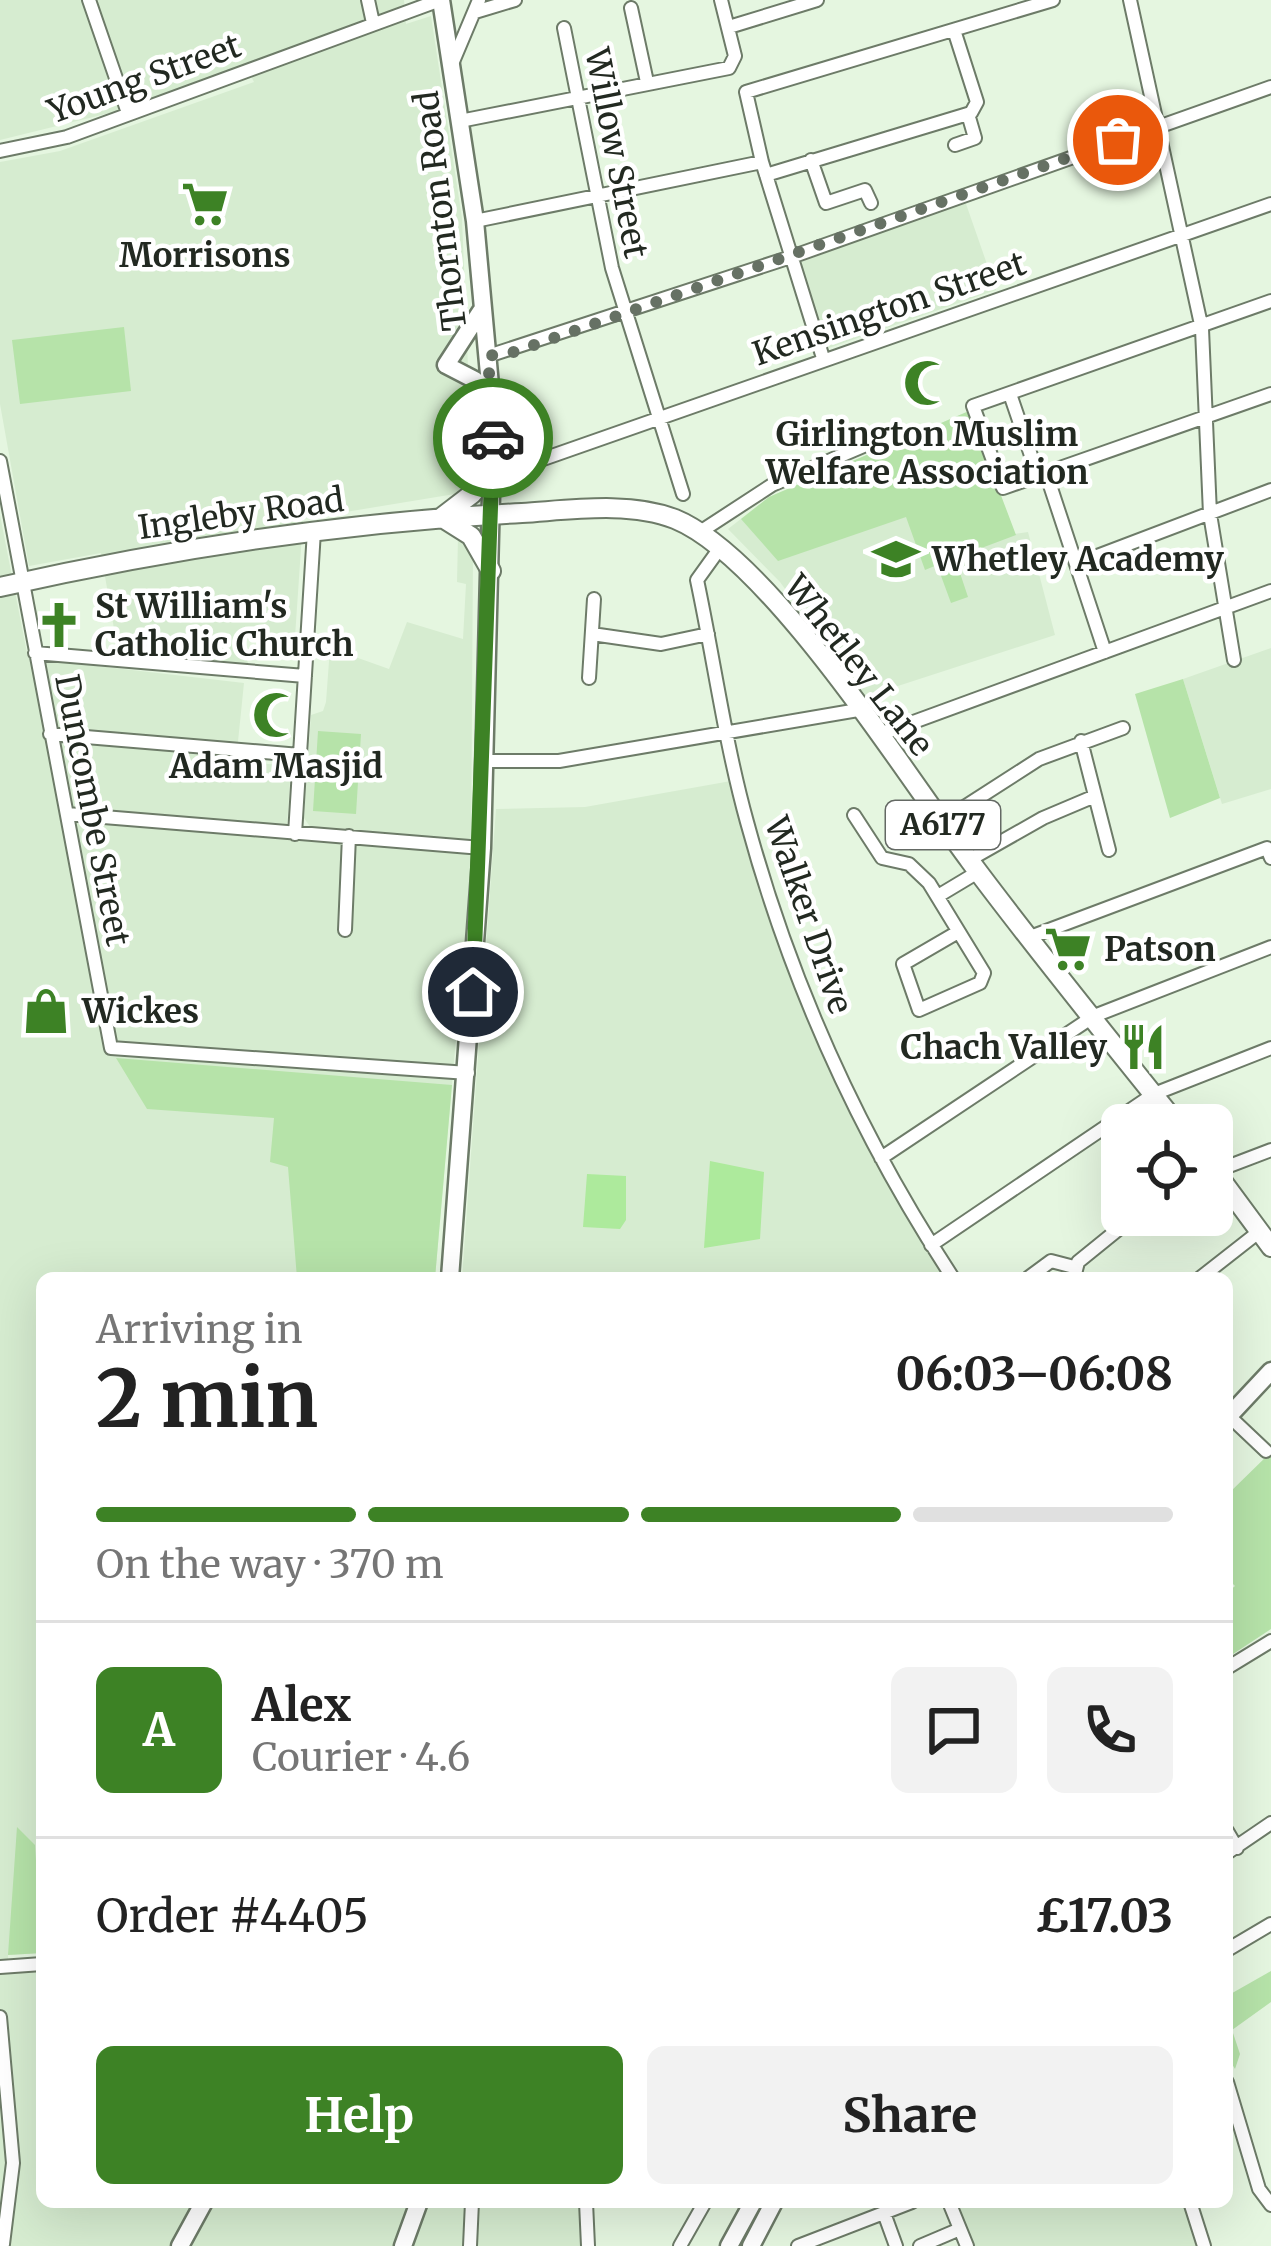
<!DOCTYPE html>
<html lang="en">
<head>
<meta charset="utf-8">
<style>
  :root { --surface:#fff; --page:#f2f2f2; --text:#222; --muted:#767676; --line:#e0e0e0; --accent:#3d8225 }
  body { margin:0; font-family:Merriweather,serif; background:var(--page); color:var(--text); height:100vh; display:flex; flex-direction:column; font-size:45px; white-space:nowrap }
  * { box-sizing:border-box; margin:0 }
  p { font-size:39px; color:var(--muted) }
  .icon { flex:none; width:66px; height:66px; fill:none; stroke:currentColor; stroke-width:2; stroke-linecap:round; stroke-linejoin:round }
  .map { position:relative; flex:1; overflow:hidden }
  .side { position:absolute; left:36px; top:1272px; width:1197px; height:936px; display:flex; flex-direction:column; background:var(--surface); border-radius:18px; box-shadow:0 12px 48px #0002 }
  .side>* { flex:none }
  .controls { position:absolute; left:1101px; top:1104px; display:grid; gap:24px }
  .controls a { display:grid; place-items:center; width:132px; height:132px; border-radius:18px; background:var(--surface); box-shadow:0 12px 48px #0002; font-size:60px }
  .pin { position:absolute; display:grid; place-items:center; width:102px; height:102px; color:#fff; margin:-51px; border:6px solid #fff; border-radius:50%; box-shadow:0 3px 12px #0007 }
  .courier { position:absolute; display:grid; place-items:center; width:120px; height:120px; margin:-60px; border:9px solid #3d8225; border-radius:50%; background:#fff; color:#222; box-shadow:0 3px 15px #0007 }
  .summary em { font-style:normal; font-weight:700 }
  .summary div { display:flex; flex-direction:column-reverse }
  .summary { display:flex; align-items:center; justify-content:space-between; height:204px; padding:0 60px }
  h1 { font-size:78px; font-weight:700; line-height:90px }
  .bar { display:grid; grid-template-columns:repeat(4,1fr); gap:18px 12px; align-content:center; height:144px; padding:0 60px }
  .bar i { height:15px; border-radius:9px; background:var(--line) }
  .bar .current { background:var(--accent) }
  .bar p { grid-column:span 4 }
  .line { display:flex; align-items:center; gap:30px; padding:0 60px; border-top:3px solid var(--line) }
  .line div { flex:1 }
  .round { display:grid; place-items:center; flex:none; width:126px; height:126px; border-radius:18px; background:var(--page) }
  .action { display:flex; gap:24px; margin-top:auto; padding:24px 60px }
  .action a { flex:1; height:138px; border-radius:18px; background:var(--accent); color:#fff; font-size:48px; font-weight:700; line-height:138px; text-align:center }
  .action a+a { background:var(--page); color:var(--text) }
  .map>svg:first-child { display:block }
  .built { fill:#d6ecd0 }
  .green { fill:#b6e3a9 }
  .water { fill:#adea9c }
  .lines { fill:none; stroke-linecap:round; stroke-linejoin:round }
  .street-casing { stroke:#6d7b68; stroke-width:16 }
  .secondary-casing { stroke:#6d7b68; stroke-width:21 }
  .primary-casing { stroke:#6d7b68; stroke-width:22 }
  .street { stroke:#fff; stroke-width:12 }
  .secondary { stroke:#fff; stroke-width:16 }
  .primary { stroke:#fff; stroke-width:18 }
  .done { stroke:#667164; stroke-width:12; stroke-dasharray:0 21.6 }
  .route { stroke:#3d8225; stroke-width:15 }
  .labels { text-anchor:middle; stroke-width:9; stroke-linejoin:round; paint-order:stroke }
  .shield { fill:#fff; stroke:#646964; stroke-width:3 }
  .shield-label { font-size:30px; font-weight:bold; fill:#222921 }
  .street-label { font-size:33px; fill:#222921; stroke:#fff }
  .poi-label { font-size:33px; font-weight:bold; fill:#222921; stroke:#fff; text-anchor:start }
</style>
</head>
<body>
<div class="map">
<svg width="1271" height="2246" viewBox="0 0 1271 2246">
  <rect width="100%" height="100%" fill="#e5f6e0"/>
  <!-- built -->
  <path class="built" d="M0,0H404L406,24L431,16L462,218L473,491L303,519L295,637L236,634L249,665L118,652L101,553L29,566L0,404V162L60,151L254,82L245,64L138,106L0,140Z
    M965,201L996,290L826,349L801,262Z
    M969,411L1015,534L1028,532L1055,635L864,697L780,582L728,529L769,497Z
    M0,515L28,658L244,683L236,761L291,766L287,826L311,828L304,818L311,715L323,711L326,702L330,648L389,669L407,622L463,639L466,584L457,582L458,537L473,553L471,867L435,1278H42V1953L8,1955V1971L42,1969V2202H193L169,2246H0Z
    M1271,648V789L1222,804L1183,679Z
    M731,781L781,947L830,1068L884,1178L946,1278H462L496,809L585,807Z
    M214,2202H582L581,2246H191Z
    M955,2202H1186L1200,2246H972Z"/>
  <!-- green -->
  <path class="green" d="M124,327L131,391L20,404L12,340Z
    M969,411L1016,535L955,558L968,597L951,603L937,565L925,570L906,517L778,561L741,519L769,497Z
    M1183,679L1220,798L1170,818L1135,694Z
    M318,731L361,734L356,814L313,811Z
    M116,1058L452,1085L435,1278H297L288,1167L270,1162L274,1118L147,1109Z
    M1271,1452V1629L1227,1658V1593L1235,1586L1227,1578V1495Z
    M17,1827L35,1845L42,1953L8,1955Z
    M1271,1971V2002L1232,2030L1240,2054L1235,2069L1227,2056V1996Z"/>
  <!-- water -->
  <path class="water" d="M710,1161L764,1172L760,1239L704,1248Z
    M587,1174L626,1176V1220L620,1229L583,1227Z"/>
  <g class="lines">
    <defs>
      <path id="street" d="M89,0L128,113
        M368,0L373,23
        M1130,0L1202,329L1210,514L1234,660
        M631,8L647,82
        M475,12L515,0
        M729,27L817,0
        M564,28L612,268L683,494
        M452,64L479,0
        M460,121L729,68L735,56L721,0
        M955,145L975,138L968,114
        M0,151L67,137L440,0
        M811,160L826,203L865,190L871,203
        M766,175L971,113L977,102L954,30
        M475,221L762,162
        M1271,301L973,406L1003,488L1271,394
        M488,356L794,256L1271,87
        M823,358L762,162L746,92L1053,0
        M1010,394L1038,476
        M0,461L111,1048L468,1073
        M526,465L1271,204
        M1046,473L1105,652
        M700,532L772,485L866,445
        M720,548L697,580C714,660 725,743 747,822C791,984 861,1138 953,1278
        M1076,564L1271,490
        M592,634L661,644L708,634
        M35,653L305,676
        M589,678L594,599
        M50,734L300,755
        M878,735L1271,591
        M1081,741L1109,850
        M484,761H559L858,710
        M67,814L482,848
        M854,815L882,858L909,864L929,883L984,973L980,983L919,1010L903,964L958,932
        M941,822L1039,759L1123,728
        M295,834L314,531
        M969,860L1043,818L1095,796
        M938,896L978,872
        M345,930L349,836
        M1030,937L1267,848L1271,858
        M881,1158L1094,1016L1271,947
        M1216,1171L1271,1150
        M931,1245L1154,1094L1271,1048
        M1028,1278L1051,1261L1074,1267
        M1074,1278L1078,1262L1136,1215
        M1200,1278L1260,1231
        M1229,1416L1266,1451
        M1227,1668L1271,1641
        M1227,1831L1237,1848
        M1227,1853L1271,1823
        M1227,1950L1271,1924
        M0,1967L42,1964
        M0,2017L13,2163L3,2244
        M1227,2082L1259,2189L1271,2205
        M586,2202L588,2246
        M949,2202L967,2246
        M1190,2202L1204,2246
        M884,2213L896,2246
        M470,2246L472,2202
        M680,2246L705,2202
        M798,2246L912,2202
        M920,2246L960,2229"/>
      <path id="secondary" d="M441,0L475,221L493,418L482,848L450,1278
        M481,311L446,365L475,380L491,401
        M1227,1418L1271,1371
        M180,2246L204,2202
        M403,2246L419,2202
        M729,2246L753,2202
        M751,2246L774,2202"/>
      <path id="primary" d="M442,517L472,494L493,468
        M444,519L471,536L491,571
        M0,587C173,548 345,522 522,513C570,510 629,501 675,519C770,558 905,774 970,861C1037,951 1108,1038 1178,1125
        M1212,1167L1271,1247"/>
    </defs>
    <!-- street casing -->
    <use href="#street" class="street-casing"/>
    <!-- secondary casing -->
    <use href="#secondary" class="secondary-casing"/>
    <!-- primary casing -->
    <use href="#primary" class="primary-casing"/>
    <!-- street -->
    <use href="#street" class="street"/>
    <!-- secondary -->
    <use href="#secondary" class="secondary"/>
    <!-- primary -->
    <use href="#primary" class="primary"/>
  </g>
  <g class="lines">
    <!-- done -->
    <path class="done" d="M493,438L488,356L514,352L1118,140"/>
    <!-- route -->
    <path class="route" d="M473,992L493,438"/>
  </g>
  <!-- icons -->
  <defs>
    <symbol id="supermarket-bare" viewBox="-9 -9 18 18"><path d="M-6-5.5h2.5l.6 2H6L4.5 2H-2.5L-4.4-4H-6ZM-1.5 3.2a1.3 1.3 0 1 0 .1 0ZM3 3.2a1.3 1.3 0 1 0 .1 0Z" fill="#3d8225" stroke="#fff" stroke-width="2.5" paint-order="stroke"/></symbol>
    <symbol id="mosque-bare" viewBox="-9 -9 18 18"><path d="M3.5-4.9A6 6 0 1 0 3.5 4.9A5 5 0 1 1 3.5-4.9Z" fill="#3d8225" stroke="#fff" stroke-width="2.5" paint-order="stroke"/></symbol>
    <symbol id="school-bare" viewBox="-9 -9 18 18"><path d="M0-5L7-2L0 1L-7-2ZM-4 1L0 2.5L4 1V4Q0 6-4 4Z" fill="#3d8225" stroke="#fff" stroke-width="2.5" paint-order="stroke"/></symbol>
    <symbol id="church-bare" viewBox="-9 -9 18 18"><path d="M-1.2-6h2.4v3.5h3.3v2.4h-3.3V6h-2.4V-.1h-3.3v-2.4h3.3Z" fill="#3d8225" stroke="#fff" stroke-width="2.5" paint-order="stroke"/></symbol>
    <symbol id="shop-bare" viewBox="-9 -9 18 18"><path d="M-5-2.5h2.3a2.7 3.5 0 0 1 5.4 0H5L5.5 6h-11ZM-1.5-2.5h3a1.5 2.3 0 0 0-3 0Z" fill="#3d8225" stroke="#fff" stroke-width="2.5" paint-order="stroke"/></symbol>
    <symbol id="restaurant-bare" viewBox="-9 -9 18 18"><path d="M-5-6h1v4h1v-4h1v4h1v-4h1v5L-1.5 .5V6h-2V.5L-5-1ZM5-6V6H3V1.5H1.5Q1.5-4 5-6Z" fill="#3d8225" stroke="#fff" stroke-width="2.5" paint-order="stroke"/></symbol>
  </defs>
  <g fill-rule="evenodd">
    <use href="#supermarket-bare" x="172" y="171" width="66" height="66"/>
    <use href="#mosque-bare" x="894" y="350" width="66" height="66"/>
    <use href="#school-bare" x="863" y="526" width="66" height="66"/>
    <use href="#church-bare" x="26" y="592" width="66" height="66"/>
    <use href="#mosque-bare" x="243" y="682" width="66" height="66"/>
    <use href="#supermarket-bare" x="1035" y="916" width="66" height="66"/>
    <use href="#shop-bare" x="13" y="978" width="66" height="66"/>
    <use href="#restaurant-bare" x="1110" y="1014" width="66" height="66"/>
  </g>
  <g class="labels">
    <!-- shield labels -->
    <rect class="shield" x="886" y="801" width="114" height="48" rx="9"/>
    <g class="shield-label">
      <text x="943" y="835">A6177</text>
    </g>
    <!-- street labels -->
    <g class="street-label">
      <text transform="translate(144 78) rotate(-20)" y="12">Young Street</text>
      <text transform="translate(617 153) rotate(79)" y="12">Willow Street</text>
      <text transform="translate(440 211) rotate(-97)" y="12">Thornton Road</text>
      <text transform="translate(889 308) rotate(-19)" y="12">Kensington Street</text>
      <text transform="translate(241 513) rotate(-8)" y="12">Ingleby Road</text>
      <text transform="translate(859 665) rotate(52)" y="12">Whetley Lane</text>
      <text transform="translate(93 810) rotate(79)" y="12">Duncombe Street</text>
      <text transform="translate(809 915) rotate(71)" y="12">Walker Drive</text>
    </g>
    <!-- poi labels -->
    <g class="poi-label">
      <text x="205" y="267" text-anchor="middle">Morrisons</text>
      <text x="927" y="446" text-anchor="middle">Girlington Muslim<tspan x="927" dy="38">Welfare Association</tspan></text>
      <text x="932" y="571">Whetley Academy</text>
      <text x="95" y="618">St William's<tspan x="95" dy="38">Catholic Church</tspan></text>
      <text x="276" y="778" text-anchor="middle">Adam Masjid</text>
      <text x="1104" y="961">Patson</text>
      <text x="82" y="1023">Wickes</text>
      <text x="1107" y="1059" text-anchor="end">Chach Valley</text>
    </g>
  </g>
</svg>
<div class="controls">
<a><svg class="icon" aria-label="locate" viewBox="0 0 24 24"><circle cx="12" cy="12" r="6"/><path d="M12 2v4M12 18v4M2 12h4M18 12h4"/></svg></a>
</div>
<div class="pin" style="left:1118px;top:140px;background:#ea580c"><svg class="icon" aria-label="bag" viewBox="0 0 24 24"><path d="M5 8h14l-1 12H6zM9 8a3 3 0 0 1 6 0"/></svg></div>
<div class="pin" style="left:473px;top:992px;background:#1f2937"><svg class="icon" aria-label="home" viewBox="0 0 24 24"><path d="M3 11l9-7 9 7M6 9v11h12V9"/></svg></div>
<div class="courier" style="left:493px;top:438px"><svg class="icon" aria-label="car" viewBox="0 0 24 24"><path d="M5 17H2v-5l4-1 3-4h7l3 4 3 1v5h-3M9 17h6M6 11h13"/><circle cx="7" cy="17" r="2"/><circle cx="17" cy="17" r="2"/></svg></div>
<section class="side">
<div class="summary"><div><h1>2 min</h1><p>Arriving in</p></div><em>06:03–06:08</em></div>
<div class="bar"><i class="current"></i><i class="current"></i><i class="current"></i><i></i><p>On the way · 370 m</p></div>
<div class="line" style="height:216px"><b class="round" style="background:var(--accent);color:#fff">A</b><div><b>Alex</b><p>Courier · 4.6</p></div><a class="round"><svg class="icon" aria-label="chat" viewBox="0 0 24 24"><path d="M4 5h16v11H9l-5 4z"/></svg></a><a class="round"><svg class="icon" aria-label="phone" viewBox="0 0 24 24"><path d="M5 4h4l2 5-3 2q2 4 5 5l2-3 5 2v4C11 20 4 13 5 4z"/></svg></a></div>
<div class="line" style="height:156px"><div>Order #4405</div><b>£17.03</b></div>
<div class="action"><a>Help</a><a>Share</a></div>
</section>
</div>
</body>
</html>
